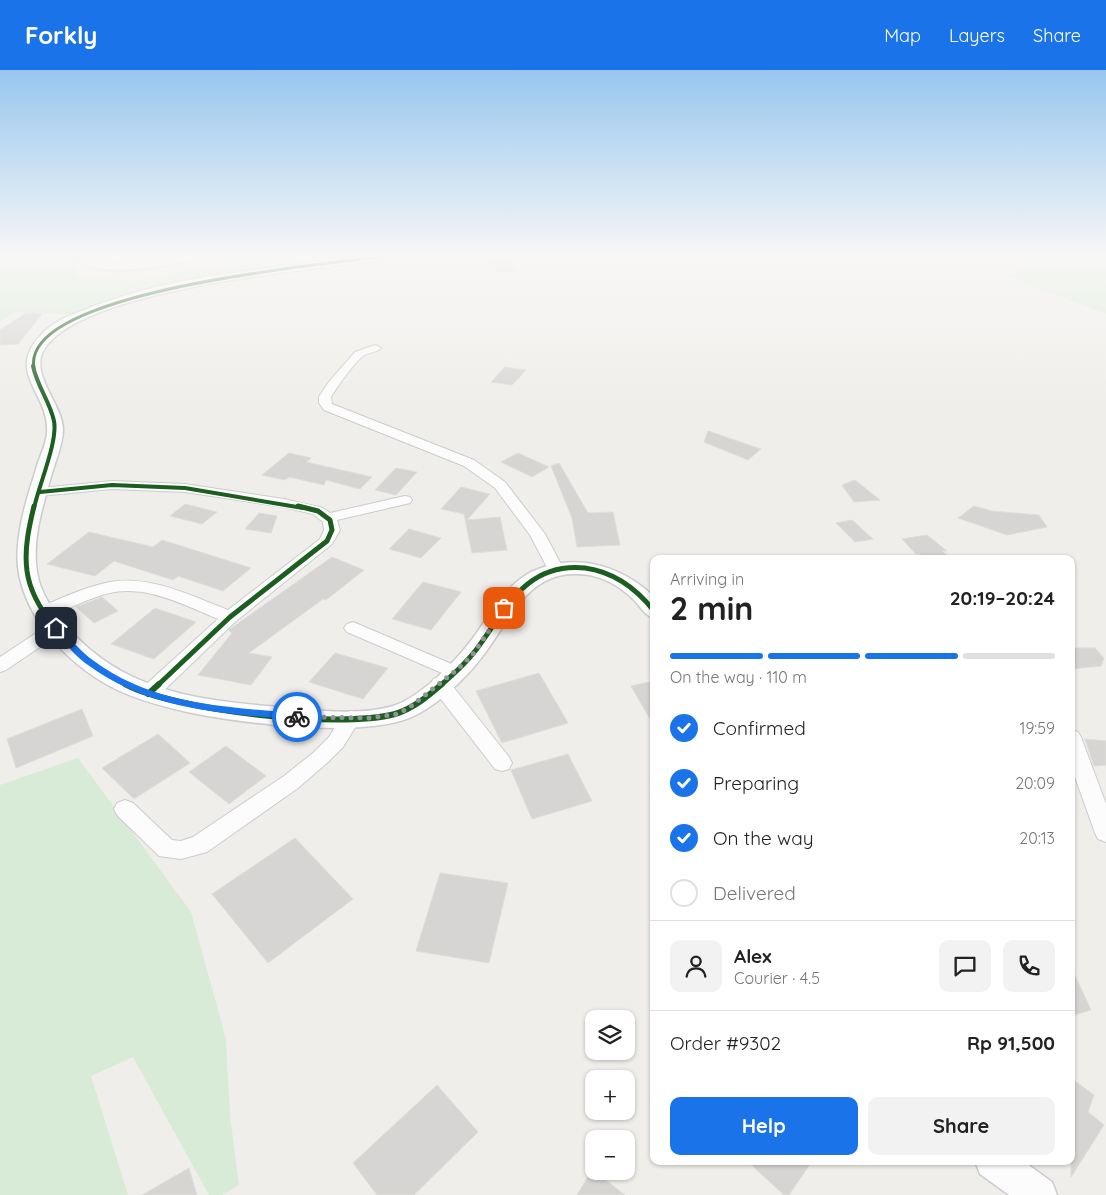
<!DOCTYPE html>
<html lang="en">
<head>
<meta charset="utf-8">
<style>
  :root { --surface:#fff; --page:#f2f2f2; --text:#222; --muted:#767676; --line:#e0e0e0; --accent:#1a73e8 }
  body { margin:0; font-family:Quicksand,sans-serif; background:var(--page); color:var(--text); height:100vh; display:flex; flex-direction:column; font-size:19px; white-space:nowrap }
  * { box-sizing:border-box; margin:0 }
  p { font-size:16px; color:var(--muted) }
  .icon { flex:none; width:28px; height:28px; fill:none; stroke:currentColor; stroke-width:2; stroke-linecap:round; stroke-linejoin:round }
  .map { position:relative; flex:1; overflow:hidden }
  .panel { position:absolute; left:650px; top:485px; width:425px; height:610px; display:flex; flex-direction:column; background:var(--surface); border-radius:10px; box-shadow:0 1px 4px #0004 }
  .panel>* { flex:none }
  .buttons { position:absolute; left:585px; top:940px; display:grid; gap:10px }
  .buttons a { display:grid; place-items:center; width:50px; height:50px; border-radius:10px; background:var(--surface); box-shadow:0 1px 4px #0004; font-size:25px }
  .pin { position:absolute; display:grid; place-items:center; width:42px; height:42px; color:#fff; margin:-21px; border-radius:10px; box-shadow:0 2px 8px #0006 }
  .courier { position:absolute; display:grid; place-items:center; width:50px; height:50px; margin:-25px; border:4px solid #1a73e8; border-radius:50%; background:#fff; color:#222; box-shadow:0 1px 6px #0007 }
  .summary em { font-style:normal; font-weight:800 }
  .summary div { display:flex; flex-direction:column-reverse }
  .summary { display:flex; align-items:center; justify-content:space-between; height:85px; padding:0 20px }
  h1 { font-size:32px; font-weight:800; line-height:38px }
  .bar { display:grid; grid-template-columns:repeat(4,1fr); gap:8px 5px; align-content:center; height:60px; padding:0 20px }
  .bar i { height:6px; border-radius:4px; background:var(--line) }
  .bar .selected { background:var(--accent) }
  .bar p { grid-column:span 4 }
  .line { display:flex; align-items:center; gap:12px; padding:0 20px; border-top:1px solid var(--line) }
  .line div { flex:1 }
  .round { display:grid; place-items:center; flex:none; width:52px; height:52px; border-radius:10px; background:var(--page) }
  ol { padding:0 20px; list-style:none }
  li { display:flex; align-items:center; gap:15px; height:55px }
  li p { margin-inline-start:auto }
  li .icon { padding:5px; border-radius:50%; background:var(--accent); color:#fff; stroke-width:4 }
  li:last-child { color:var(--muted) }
  li i { width:28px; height:28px; border:2px solid var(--line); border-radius:50% }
  .primary-button { display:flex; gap:10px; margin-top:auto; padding:10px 20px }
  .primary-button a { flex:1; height:58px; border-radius:10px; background:var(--accent); color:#fff; font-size:20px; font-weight:800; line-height:58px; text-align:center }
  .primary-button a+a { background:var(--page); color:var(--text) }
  header { display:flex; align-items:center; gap:30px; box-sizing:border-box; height:70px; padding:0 25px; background:var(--accent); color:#fff }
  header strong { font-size:24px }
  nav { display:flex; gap:28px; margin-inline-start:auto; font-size:18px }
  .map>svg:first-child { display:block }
  .green { fill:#d8ebd6 }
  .building { fill:#d6d5d3; stroke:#deddd9 }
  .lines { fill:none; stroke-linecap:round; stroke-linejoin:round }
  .minor-casing { stroke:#cbcccc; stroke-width:2 }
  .tertiary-casing { stroke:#cbcccc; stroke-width:3 }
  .minor { fill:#fdfcfc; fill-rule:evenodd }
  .tertiary { fill:#fdfcfc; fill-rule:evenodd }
  .cycleway-far3-casing { stroke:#fff; stroke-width:5 }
  .cycleway-far2-casing { stroke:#fff; stroke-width:6 }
  .cycleway-far1-casing { stroke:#fff; stroke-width:8 }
  .cycleway-casing { stroke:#fff; stroke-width:9 }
  .cycleway-far3 { stroke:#1b5e20; stroke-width:3 }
  .cycleway-far2 { stroke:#1b5e20; stroke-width:4 }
  .cycleway-far1 { stroke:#1b5e20; stroke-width:5 }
  .cycleway { stroke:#1b5e20; stroke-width:6 }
  .route { fill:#1a73e8 }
  .done { stroke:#919496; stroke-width:5; stroke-dasharray:0 9 }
</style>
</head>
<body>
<header>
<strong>Forkly</strong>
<nav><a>Map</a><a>Layers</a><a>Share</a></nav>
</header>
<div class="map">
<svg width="1106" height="1125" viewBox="0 0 1106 1125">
  <rect width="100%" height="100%" fill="#efeeea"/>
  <!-- green -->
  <path class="green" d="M0,187H70L78,194L76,206L136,211L182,201L227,194L226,187H291L292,196L186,210L137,220L82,239L74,245L14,242L0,252Z
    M1028,187H1106V244L1007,206L1021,200L1033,190Z
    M78,688L191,842L226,969L230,1046L239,1115L222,1125H209L133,987L91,1006L128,1125H0V715Z"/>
  <!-- building -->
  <path class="building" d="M489,187H506L515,201L498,202Z
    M26,243L42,244L18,274L0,275V260Z
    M505,297L526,300L512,315L491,312Z
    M708,361L761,379L748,390L704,372Z
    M289,383L311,388L306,392L372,407L360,419L326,410L324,415L289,407L285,410L262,405Z
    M518,383L549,397L532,407L501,392Z
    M559,393L588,443L613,442L620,475L577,477L572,448L551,396Z
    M396,398L417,402L396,425L375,420Z
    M855,410L880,430L854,432L842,415Z
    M461,417L490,424L467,450L500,447L507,480L472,483L464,444L441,439Z
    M185,434L217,442L202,454L170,446Z
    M974,436L992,441L1039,445L1047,457L1007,465L958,448Z
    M259,443L277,446L271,463L245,459Z
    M852,450L873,469L855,472L836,453Z
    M409,459L441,468L421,488L389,479Z
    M89,462L153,477L162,470L251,498L223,521L178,506L173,510L114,491L95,506L47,494Z
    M927,465L947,481H942L951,489H924L920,484H916L902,469Z
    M332,487L364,500L326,530L323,529L249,583L272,587L251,615L198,605L232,563L229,561L230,559Z
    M423,512L461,522L431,560L392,549Z
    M102,527L118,541L94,553L76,537Z
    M155,538L196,552L154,589L111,574Z
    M1071,578H1095L1104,588L1101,596L1071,599Z
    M335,583L388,598L363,629L309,612Z
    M539,603L568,653L502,673L476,621Z
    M654,611V656L631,616Z
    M82,639L93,666L16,698L7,669Z
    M158,664L190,693L134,729L102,698Z
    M1085,669L1106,671V695L1094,696Z
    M226,676L266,706L229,734L189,702Z
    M568,684L592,731L532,749L511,700Z
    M295,768L353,829L268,893L212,824Z
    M440,803L508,813L489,893L416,881Z
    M1071,897L1091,940L1071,946Z
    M1071,1008L1094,1025L1088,1042L1104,1055L1071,1107Z
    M437,1015L478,1062L414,1125H377L353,1093Z
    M747,1091H812L789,1125H784Z
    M189,1098L197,1125H142Z
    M592,1100L594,1101L625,1125H577Z"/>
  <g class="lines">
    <defs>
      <path id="minor" d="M594,187H603L604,188L599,191Z
        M375,275L381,278C376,283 369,282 363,286C354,293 337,317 331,327L332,334L474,390L505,412L545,464L564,500L562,503H550L530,465L495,418L464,396L324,340L319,333V327L328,313L355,282Z
        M112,411L185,414L284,429L323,438L330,443L405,426L410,427L412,430L410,433L337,450L340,460L332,474L236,551L155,629L148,631L141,629L139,624L141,619L218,549C182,534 142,512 102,525C82,531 64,542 44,547L38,546L35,542L38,538C62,528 85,517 110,512C151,505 191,526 228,540L320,469L324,460L323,452L313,444L284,437L185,422L112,419L40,426L35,425L33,422L35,419L40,418Z
        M56,552L62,554L65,558L62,562L6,600L0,602V587L50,554Z
        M353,552L461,598L464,602L461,606L455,608L449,606L347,562L344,558L347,554Z
        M440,607L447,609L509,687L512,693L509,699L502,701L495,699L433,619L431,614L433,609Z
        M351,641L358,643L361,648L343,677L327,693L298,718L207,782L181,789L159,786L117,745L114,739L117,733L125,730L133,733L172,770L181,771L193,767L284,706L313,683L329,667L344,643Z
        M1071,660L1078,662L1081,667L1106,734V772L1098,769L1095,763L1071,696Z"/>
      <path id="tertiary" d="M74,187C90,186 104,193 120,193C148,192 175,185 203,187L197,190C168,194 97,212 74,187Z
        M358,187H386L380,190C306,201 87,218 45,278C28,303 62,333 63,359C63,376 54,394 50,410C42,439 32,471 37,502C40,523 54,543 69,559C122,619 191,629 267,636C305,639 356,647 393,636C421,627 456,591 473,568C492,542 509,508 541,498C581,484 621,497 651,524L654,527V548C644,545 641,537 634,530C618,514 597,503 573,504C525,505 508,554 482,587C465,609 441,632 416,645C368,670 240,653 187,642C165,637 142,631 122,622C68,598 11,538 18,475C20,448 29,422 37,396C40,385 46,375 47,363C50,323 3,302 43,263C53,252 70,245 84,240C168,205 268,199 358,187Z
        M975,1091H1023L1052,1112L1057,1125H1009L980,1104Z"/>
    </defs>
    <!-- minor casing -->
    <use href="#minor" class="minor-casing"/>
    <!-- tertiary casing -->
    <use href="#tertiary" class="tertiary-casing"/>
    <!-- minor -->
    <use href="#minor" class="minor"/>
    <!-- tertiary -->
    <use href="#tertiary" class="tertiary"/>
    <defs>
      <path id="cycleway-far3" d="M34,298C20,221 327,194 380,187"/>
      <path id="cycleway-far2" d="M33,296C37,316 50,332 54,351C58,371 39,415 34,438
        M40,422L112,415L185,418L303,438"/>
      <path id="cycleway-far1" d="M34,436C29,457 24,479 27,501C32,539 71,580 101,600C109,606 119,610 128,615
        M158,615L230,547L327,471L332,460L330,450L318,441L298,436
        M441,615C454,604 466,593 476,580C506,540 525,492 585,498C614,502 636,518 654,541"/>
      <path id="cycleway" d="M125,614C176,641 339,659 395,644C413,639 428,626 442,614
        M148,624L159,614"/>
    </defs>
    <!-- cycleway-far3 casing -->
    <use href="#cycleway-far3" class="cycleway-far3-casing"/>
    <!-- cycleway-far2 casing -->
    <use href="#cycleway-far2" class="cycleway-far2-casing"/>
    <!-- cycleway-far1 casing -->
    <use href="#cycleway-far1" class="cycleway-far1-casing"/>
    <!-- cycleway casing -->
    <use href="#cycleway" class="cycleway-casing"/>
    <!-- cycleway-far3 -->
    <use href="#cycleway-far3" class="cycleway-far3"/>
    <!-- cycleway-far2 -->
    <use href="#cycleway-far2" class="cycleway-far2"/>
    <!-- cycleway-far1 -->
    <use href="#cycleway-far1" class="cycleway-far1"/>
    <!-- cycleway -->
    <use href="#cycleway" class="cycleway"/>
  </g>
  <!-- sky -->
  <linearGradient id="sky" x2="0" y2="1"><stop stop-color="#97c6ef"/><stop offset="0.54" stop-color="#f8f7f6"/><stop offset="1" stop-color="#f8f7f6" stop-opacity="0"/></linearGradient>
  <rect width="1106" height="344" fill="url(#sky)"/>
  <!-- route -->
  <path class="route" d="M53,556H59C70,568 81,582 94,591C153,635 227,637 297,643L302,647L297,650C223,643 151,641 88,595C75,586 64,572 53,560Z"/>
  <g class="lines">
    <!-- done -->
    <path class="done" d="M297,647L370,648L398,644L410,637L459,598L474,583L504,538"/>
  </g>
</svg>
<div class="buttons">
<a><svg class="icon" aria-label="layers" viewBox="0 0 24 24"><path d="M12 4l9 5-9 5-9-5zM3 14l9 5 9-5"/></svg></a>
<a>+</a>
<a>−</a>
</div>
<div class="pin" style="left:504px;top:538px;background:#ea580c"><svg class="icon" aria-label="bag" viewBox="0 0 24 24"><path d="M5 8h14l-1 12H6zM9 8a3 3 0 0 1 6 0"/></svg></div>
<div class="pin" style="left:56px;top:558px;background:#1f2937"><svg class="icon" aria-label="home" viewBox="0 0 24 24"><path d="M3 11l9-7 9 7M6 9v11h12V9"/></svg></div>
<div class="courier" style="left:297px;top:647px"><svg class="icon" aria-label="bike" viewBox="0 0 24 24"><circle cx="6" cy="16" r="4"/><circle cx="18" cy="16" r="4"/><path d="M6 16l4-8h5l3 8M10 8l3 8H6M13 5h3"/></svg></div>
<section class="panel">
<div class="summary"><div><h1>2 min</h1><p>Arriving in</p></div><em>20:19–20:24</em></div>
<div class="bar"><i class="selected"></i><i class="selected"></i><i class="selected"></i><i></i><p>On the way · 110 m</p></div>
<ol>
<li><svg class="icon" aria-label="check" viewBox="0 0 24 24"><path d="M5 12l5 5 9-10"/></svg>Confirmed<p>19:59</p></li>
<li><svg class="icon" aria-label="check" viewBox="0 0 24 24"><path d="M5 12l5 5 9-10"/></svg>Preparing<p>20:09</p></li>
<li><svg class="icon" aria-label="check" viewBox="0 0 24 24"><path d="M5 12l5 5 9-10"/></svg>On the way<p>20:13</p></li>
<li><i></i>Delivered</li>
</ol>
<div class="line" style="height:90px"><a class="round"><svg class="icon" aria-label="person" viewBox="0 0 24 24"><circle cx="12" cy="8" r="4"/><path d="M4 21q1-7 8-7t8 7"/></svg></a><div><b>Alex</b><p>Courier · 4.5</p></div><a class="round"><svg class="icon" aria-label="chat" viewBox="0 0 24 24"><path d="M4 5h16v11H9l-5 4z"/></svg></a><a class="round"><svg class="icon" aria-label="phone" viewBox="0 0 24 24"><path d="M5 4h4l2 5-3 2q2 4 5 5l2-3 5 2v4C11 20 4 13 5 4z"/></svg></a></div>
<div class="line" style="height:65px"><div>Order #9302</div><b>Rp 91,500</b></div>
<div class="primary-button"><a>Help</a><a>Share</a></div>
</section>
</div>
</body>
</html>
